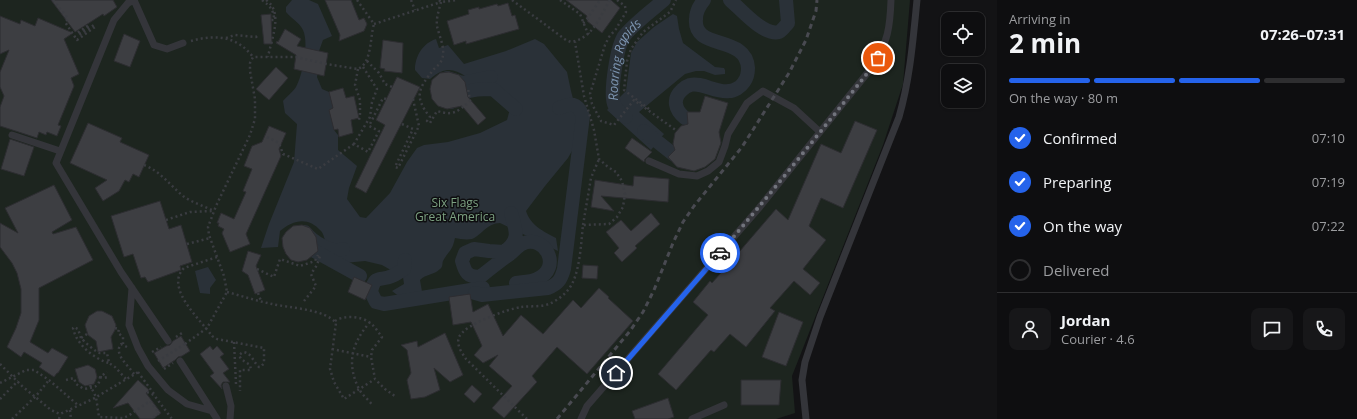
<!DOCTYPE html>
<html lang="en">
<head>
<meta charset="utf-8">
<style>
  :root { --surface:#0e0e10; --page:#171719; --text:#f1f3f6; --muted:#9b9c9f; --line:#2e2e30; --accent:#2563eb }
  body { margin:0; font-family:"Open Sans",sans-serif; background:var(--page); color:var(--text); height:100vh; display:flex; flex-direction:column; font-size:15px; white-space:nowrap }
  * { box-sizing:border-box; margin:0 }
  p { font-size:13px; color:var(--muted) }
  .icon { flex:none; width:22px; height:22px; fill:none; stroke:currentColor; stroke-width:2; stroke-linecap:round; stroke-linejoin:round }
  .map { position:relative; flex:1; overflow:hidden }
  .side { display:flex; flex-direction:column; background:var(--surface); width:360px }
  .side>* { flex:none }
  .fabs { position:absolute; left:941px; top:12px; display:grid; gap:8px }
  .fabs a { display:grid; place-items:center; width:44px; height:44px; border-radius:8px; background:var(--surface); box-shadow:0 1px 3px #0004,0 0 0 1px var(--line); font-size:20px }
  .pin { position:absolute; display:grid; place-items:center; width:34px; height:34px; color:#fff; margin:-17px; border:2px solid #fff; border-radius:50%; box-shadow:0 1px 4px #0007 }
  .courier { position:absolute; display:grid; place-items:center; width:40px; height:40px; margin:-20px; border:3px solid #2563eb; border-radius:50%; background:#fff; color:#222; box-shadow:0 1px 5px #0007 }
  .overview em { font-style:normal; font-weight:700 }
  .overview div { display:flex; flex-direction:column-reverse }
  .overview { display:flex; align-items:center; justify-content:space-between; height:68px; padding:0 12px }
  h1 { font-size:26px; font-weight:700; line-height:30px }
  .bar { display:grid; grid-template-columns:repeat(4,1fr); gap:6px 4px; align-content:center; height:48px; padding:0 12px }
  .bar i { height:5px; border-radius:3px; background:var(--line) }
  .bar .active { background:var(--accent) }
  .bar p { grid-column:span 4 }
  .line { display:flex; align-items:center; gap:10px; padding:0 12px; border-top:1px solid var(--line) }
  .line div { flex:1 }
  .round { display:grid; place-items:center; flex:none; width:42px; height:42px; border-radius:8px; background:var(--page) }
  ol { padding:0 12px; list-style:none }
  li { display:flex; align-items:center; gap:12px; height:44px }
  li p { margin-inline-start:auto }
  li .icon { padding:4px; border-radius:50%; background:var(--accent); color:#fff; stroke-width:4 }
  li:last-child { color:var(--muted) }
  li i { width:22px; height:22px; border:2px solid var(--line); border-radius:50% }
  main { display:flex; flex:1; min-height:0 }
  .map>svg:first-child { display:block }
  .green { fill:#1d251f }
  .water { fill:#2a3138 }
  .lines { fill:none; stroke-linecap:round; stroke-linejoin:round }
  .canal { stroke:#2a3138; stroke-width:14 }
  .building { fill:#3d3e42; stroke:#2d2d31 }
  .path { stroke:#3a3c41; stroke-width:2.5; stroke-dasharray:2 3; stroke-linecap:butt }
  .service { stroke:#34353a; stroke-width:7 }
  .rail { stroke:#494a51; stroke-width:3; stroke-dasharray:5 4; stroke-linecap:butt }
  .path-bridge { stroke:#3a3c41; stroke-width:2.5; stroke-dasharray:2 3; stroke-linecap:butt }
  .done { stroke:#72747d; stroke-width:4; stroke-dasharray:0 7.2 }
  .route { stroke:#2563eb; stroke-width:5 }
  .labels { text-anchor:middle; stroke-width:3; stroke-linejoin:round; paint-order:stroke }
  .park-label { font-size:12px; fill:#7ca081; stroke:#0e0e10 }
  .water-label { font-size:13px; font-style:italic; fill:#7c94b0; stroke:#0e0e10 }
</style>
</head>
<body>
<main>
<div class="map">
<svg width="997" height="419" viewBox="0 0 997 419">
  <rect width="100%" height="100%" fill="#131315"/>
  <!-- green -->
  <path class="green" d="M0,0H910L903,84L883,145L792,376L795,413L776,419H0Z"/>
  <!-- water -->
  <path class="water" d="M292,0H309L318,4L332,36L323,40L319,51H322L317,77L322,89L329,92L333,108L329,110L334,130L338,135V150L357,166L349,188L347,199L360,217L366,218L390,193L407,162L417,148L424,145L448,142L480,133L507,120L511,105L503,89C497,88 490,87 484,85C461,78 454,59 430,79L422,78L415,70C415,56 423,43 436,39L439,48L448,45L464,64L506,51L535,39L544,44L567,72L571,91L582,133L568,158L545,186L526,211C531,226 543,231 556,238L558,251L500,223C487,223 482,235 472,239C466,240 460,239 455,238C452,252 449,250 443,261C442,264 443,267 440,269C434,275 426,274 420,280L424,303L409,304L392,291L404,284L403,277L382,265L365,261L344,263L324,250L318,247L326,245C325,241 324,234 321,231C308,216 293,220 280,231L278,247L261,248L269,224L294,162L297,124L285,113L283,101C287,96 293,92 296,87C303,74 309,43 303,30C299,22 292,19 286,12V7Z
    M673,14L677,16L679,29L683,43L715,67L724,68L725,70V74L715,75L704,71H696L685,74L639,112L664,134L651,150L607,110L626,91L631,53L637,42L654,27Z
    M208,267L216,280L210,288V294L200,293L195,271Z"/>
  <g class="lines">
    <!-- canal -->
    <g class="canal">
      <path d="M730,0C741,9 763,36 779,32C783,30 785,26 788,23L786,0"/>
      <path d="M447,78L462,83L491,77"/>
      <path d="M451,102C456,100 458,96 462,94C472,89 482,89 493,89L516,109"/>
      <path id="s1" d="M626,117C621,113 616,110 614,104C610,92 617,44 625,35C636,22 651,11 664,0"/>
      <path d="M685,118C675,110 672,99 682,90C684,88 687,86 690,85C702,82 716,93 729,91C734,91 741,87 744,82C747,78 748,73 748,68C746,34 693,51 696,19C696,11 699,6 704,0"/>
      <path d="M644,131L673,154"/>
      <path d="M511,213C516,231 521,239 504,252L489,251L474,249L465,253L462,261C465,272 467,277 480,277C490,269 500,261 510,254C514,251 518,246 522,244C545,233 563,268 537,279C531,282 522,282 516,283"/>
      <path d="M301,232H305C312,241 331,254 343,249"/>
      <path d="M300,252L311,249L360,276"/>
      <path d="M405,260L404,269C400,271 396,275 392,276C380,282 375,273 371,292L376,302L384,304L483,288"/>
      <path d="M475,293L482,295L548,288C558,284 561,280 564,269L583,116C577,102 571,103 559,108"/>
    </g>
  </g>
  <!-- building -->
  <path class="building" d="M51,0H113L117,7L104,16L103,14L75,32Z
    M325,0H351L359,20L364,18L367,24L364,31L339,41L340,35Z
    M566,0H611L620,8L602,33L587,21L588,19L586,18L587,16Z
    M508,3L512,16L515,15L519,29L466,44V41L454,45L447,21L469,14L468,10L479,7V9L497,4L498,6Z
    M271,14L272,44H264L261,15Z
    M0,16L20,24L21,20L35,26L38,18L73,33L64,39L79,74L71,78L74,86L58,125L61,126L57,136L47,132L46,135L39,132L37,138L0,126V107L4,96L0,87V72L9,50L0,54Z
    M285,29L301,39L297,46L328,53L324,76L294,69L296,55L276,43L277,41L278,42Z
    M124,34L140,41L130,67L114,61Z
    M383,40L403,43L402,73L384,71L385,69L380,68Z
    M276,67L288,78L269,100L256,89Z
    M449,72L459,75L465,82L468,97L486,118L478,125L462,106L447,109L438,106L432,99L430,89L432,80L440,73Z
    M397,77L420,87L366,193L361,190L355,187L385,125L376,120Z
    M343,88L346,98L354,96L359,118L351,120L353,133L339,137L338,129L334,130L329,110L333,108L329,92Z
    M705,96L728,103L719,132L721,143L715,159L705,167L694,171L677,167L668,157L675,150L673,144L675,133L681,126L688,124L687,112H700Z
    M855,121L877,130L843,208L821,198L809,226L826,240L803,269L820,283L810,295L794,281L770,308L775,311L746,347L730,334L714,352L711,350L676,390L658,374L708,315L693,302L710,281L712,283L727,266L776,209L788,220L821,144L841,153Z
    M88,123L122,138L120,142L149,155L139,177L133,174L129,182L125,180L119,191L103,201L95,188L107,180L70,163Z
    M269,126L286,133L279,149L281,156L246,234L250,244L230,252L222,233L224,229L218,226L219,223H217L221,213L234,219L246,192L243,191L252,169L244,166L252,146L262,142Z
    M632,138L652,152L645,159L644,162L625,148Z
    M10,139L34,147L24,176L1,169Z
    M634,176L669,179L668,202L601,196L614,211L591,207L595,180L633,186Z
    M54,185L72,220L52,232L53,234L76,227L93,260L39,288V320L30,342L48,353L52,348L68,357L58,373H57L54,377L39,367L42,363L24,352L21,357L7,347L16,328L21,313V289L17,273L12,263L0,247V223L18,233L5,208Z
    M160,201L169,229L181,225L192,262L180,266L181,270L148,282L145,277L141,278L133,254L124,257L111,216Z
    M651,213L660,224L635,246L637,248L622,262L614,253L619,248L606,232L621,220L631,231Z
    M302,225L310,228L316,237L318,251L307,260L298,262L291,260L286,254L283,247L282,238L286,232L293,226Z
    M248,251L261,255L256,266L265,290L255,294L248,275L242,271Z
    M583,265L598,266L597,279L582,278Z
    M354,277L372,285L365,300L348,292Z
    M599,288L609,297L608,298L633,321L587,374L557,347L532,376L537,382L504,418L492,408L512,386L489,366L498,355L483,363L474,355L482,346L479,339L471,322L453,325L449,297L470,294L473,312L488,304L503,336L521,315L543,334L573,300L581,308Z
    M97,311H102L112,316L116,325L115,330L111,337L113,349L98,352L96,341L88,335L85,325L89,316Z
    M779,312L803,322L786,366L762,357Z
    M445,333L463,375L450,382L434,368L440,390L425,397L411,399L407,380L411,373L407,350L401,345L417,341L418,347Z
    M181,336L190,351L182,356L178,357L175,360L163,368L154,353L166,346L170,345L173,341Z
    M210,346L213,350L217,346L224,354L220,357L229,369L223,373L230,382H223L221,385L222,389L210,376L214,373L200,354Z
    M88,365L95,369L97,377L94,384L85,386L79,382L75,369Z
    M138,380L149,390L146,393L161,413L153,419H140L128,403L113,408Z
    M741,380H781L779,405H741Z
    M472,385L482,394L474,403L464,394Z
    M668,398L674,417L668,419H635L632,411Z"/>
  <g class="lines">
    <!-- path -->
    <path class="path" d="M53,0L68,19L65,22L77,40L95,27L94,25L79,35L78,34L89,26V25L77,33L76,31
      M262,0C270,6 274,10 274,20H271
      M266,0C284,12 271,40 268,57
      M357,0L374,24
      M411,0L415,10
      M439,0L441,2L458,0
      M512,0L566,40L571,42C593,38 599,18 610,0
      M560,0L580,14L586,29L589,34
      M617,0L625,6L626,12L616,29L609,37L605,45L590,94L592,104L601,121L614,125L634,100L677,131
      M441,2C439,10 436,18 437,26C439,36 446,49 442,59C441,63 437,66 434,69C419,88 413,96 430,117L427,121L430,123L437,111C454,116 457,112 470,101L468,88H467
      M583,23L587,19L600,0
      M374,24L441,2
      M226,38L235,35L256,37L257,36
      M191,41C208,36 227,35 242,46C246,49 250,53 253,57
      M367,61L379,73L385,84L392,87
      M363,67L377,89L372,102L370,117L354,144L368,152L379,131L369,126L383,98L386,99
      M358,69L355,85L360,100V114L359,120
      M649,109L624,90L627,61L631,49L643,32L670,12L676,0
      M402,124L413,129L395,167L398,168L419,126L413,99
      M267,137L279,143L283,154L318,169L354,144
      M144,165C160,171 170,185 183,196C191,202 204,206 214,211
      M166,220L190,212L213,211
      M583,225L591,178L599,159
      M187,244L210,238
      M217,257L184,268C164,288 201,320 212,336L217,339L264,348V363L261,367H259C253,362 252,353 243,352L239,355L241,359L250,365L251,370H240V391
      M257,269L274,277L280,259L300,266L315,261L318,255
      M227,292C242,296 257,301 272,304C289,308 325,309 336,323L330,369L334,382L344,399L375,379
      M258,293L261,301
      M304,301L316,286L311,274L317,265L320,256
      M335,321C344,315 360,316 369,322C374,325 378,332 382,337L372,350L371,357L375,379L385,389L396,397
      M370,322C352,343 346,363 359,389C362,395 369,400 373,406
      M115,328L119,329L118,333L123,337V344
      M87,334L81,338C84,341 95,352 100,353C102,353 104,353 107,353L109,363L115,367L126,379
      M176,337L182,333
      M81,338L78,329L74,327L73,328C76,344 94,359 109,363
      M234,342L236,384
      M185,344L207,328L227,292L224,276L209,235L208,227L216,206L250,135L255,119V99L250,71V63L253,57H296L326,64L358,69C372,63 370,37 374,24
      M127,347L121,344C113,354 129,366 134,374
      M332,349L371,357
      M152,352L161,347
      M0,364L22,386L51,410L60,414L93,399L140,371
      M164,369L173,363
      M138,372L154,394
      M100,377L104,378L108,377
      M66,380L74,378L76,384L84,389C94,387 99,388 100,377L107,372
      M0,383L26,370H34L49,380L79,406
      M90,385L96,397L99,417L123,418L128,416L150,401L159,413L151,419
      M147,392L154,395L172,419
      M0,399L18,381
      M70,410L71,419
      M12,419L36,396L49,380
      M59,419L60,414
      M527,419L466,359C462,353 456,345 459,337C465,324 508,309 521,307C530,306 541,307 549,304C556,301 563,296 568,290C580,276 581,243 583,225L609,224L617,217L623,207L625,194L622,181L616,172L608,167L599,159L594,130L584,96L575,42"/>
    <!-- service -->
    <path class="service" d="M134,0L128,3L114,20L56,163L121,272L168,341
      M134,0L154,45L167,49L183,43
      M12,135L60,151
      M649,161L679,174L697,176L708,171L719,162L725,146L728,134L747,103L763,91L794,108L820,132
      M132,288L129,325L138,348L148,366L168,390L187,404L212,411
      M180,361L217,419
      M226,386L231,406L230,419
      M581,419L587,406L759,208L873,66C888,41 890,28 891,0
      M692,419L724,405
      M806,419L802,380L805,362L820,317L899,117C910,79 913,40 917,0"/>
    <!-- rail -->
    <path class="rail" d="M557,419L630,331L643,312L654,290L673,243L683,222L694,206L742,147L789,73L806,40L816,11L817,0"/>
    <!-- path-bridge -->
    <path class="path-bridge" d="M158,361L185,344"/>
  </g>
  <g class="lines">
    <!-- done -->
    <path class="done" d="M720,253C772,192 823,129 873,66L878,58"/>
    <!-- route -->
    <path class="route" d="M616,373L720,253"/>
  </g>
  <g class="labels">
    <!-- park labels -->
    <g class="park-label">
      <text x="455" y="207">Six Flags<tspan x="455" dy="14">Great America</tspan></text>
    </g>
    <!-- water labels -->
    <g class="water-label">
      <text dy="5" stroke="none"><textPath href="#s1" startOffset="65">Roaring Rapids</textPath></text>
    </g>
  </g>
</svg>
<div class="fabs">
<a><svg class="icon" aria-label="locate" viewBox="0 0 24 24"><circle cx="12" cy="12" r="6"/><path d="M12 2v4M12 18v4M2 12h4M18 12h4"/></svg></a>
<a><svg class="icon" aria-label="layers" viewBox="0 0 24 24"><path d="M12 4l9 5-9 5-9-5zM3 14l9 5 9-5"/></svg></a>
</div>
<div class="pin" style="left:878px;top:58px;background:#ea580c"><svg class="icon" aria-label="bag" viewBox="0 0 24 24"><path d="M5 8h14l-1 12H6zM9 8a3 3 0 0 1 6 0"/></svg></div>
<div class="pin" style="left:616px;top:373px;background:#1f2937"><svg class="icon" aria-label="home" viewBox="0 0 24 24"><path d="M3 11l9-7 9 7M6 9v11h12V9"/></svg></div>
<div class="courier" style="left:720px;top:253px"><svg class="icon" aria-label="car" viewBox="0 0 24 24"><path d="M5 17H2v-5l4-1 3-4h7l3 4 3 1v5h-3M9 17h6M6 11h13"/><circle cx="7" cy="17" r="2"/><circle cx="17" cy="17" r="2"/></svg></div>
</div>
<section class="side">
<div class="overview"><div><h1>2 min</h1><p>Arriving in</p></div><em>07:26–07:31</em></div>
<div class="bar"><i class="active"></i><i class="active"></i><i class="active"></i><i></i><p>On the way · 80 m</p></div>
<ol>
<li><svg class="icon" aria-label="check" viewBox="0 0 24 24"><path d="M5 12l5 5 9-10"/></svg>Confirmed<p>07:10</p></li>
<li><svg class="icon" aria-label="check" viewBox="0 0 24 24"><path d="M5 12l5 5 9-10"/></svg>Preparing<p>07:19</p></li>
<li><svg class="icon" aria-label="check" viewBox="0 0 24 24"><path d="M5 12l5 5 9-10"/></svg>On the way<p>07:22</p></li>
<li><i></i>Delivered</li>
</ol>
<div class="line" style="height:72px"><a class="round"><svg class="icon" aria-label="person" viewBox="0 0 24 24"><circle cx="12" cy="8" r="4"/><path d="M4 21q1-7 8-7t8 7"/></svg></a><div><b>Jordan</b><p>Courier · 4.6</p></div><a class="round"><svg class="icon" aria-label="chat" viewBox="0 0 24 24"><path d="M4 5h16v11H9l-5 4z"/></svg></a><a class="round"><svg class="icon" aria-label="phone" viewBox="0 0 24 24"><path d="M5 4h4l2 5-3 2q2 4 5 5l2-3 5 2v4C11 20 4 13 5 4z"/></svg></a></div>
</section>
</main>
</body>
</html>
